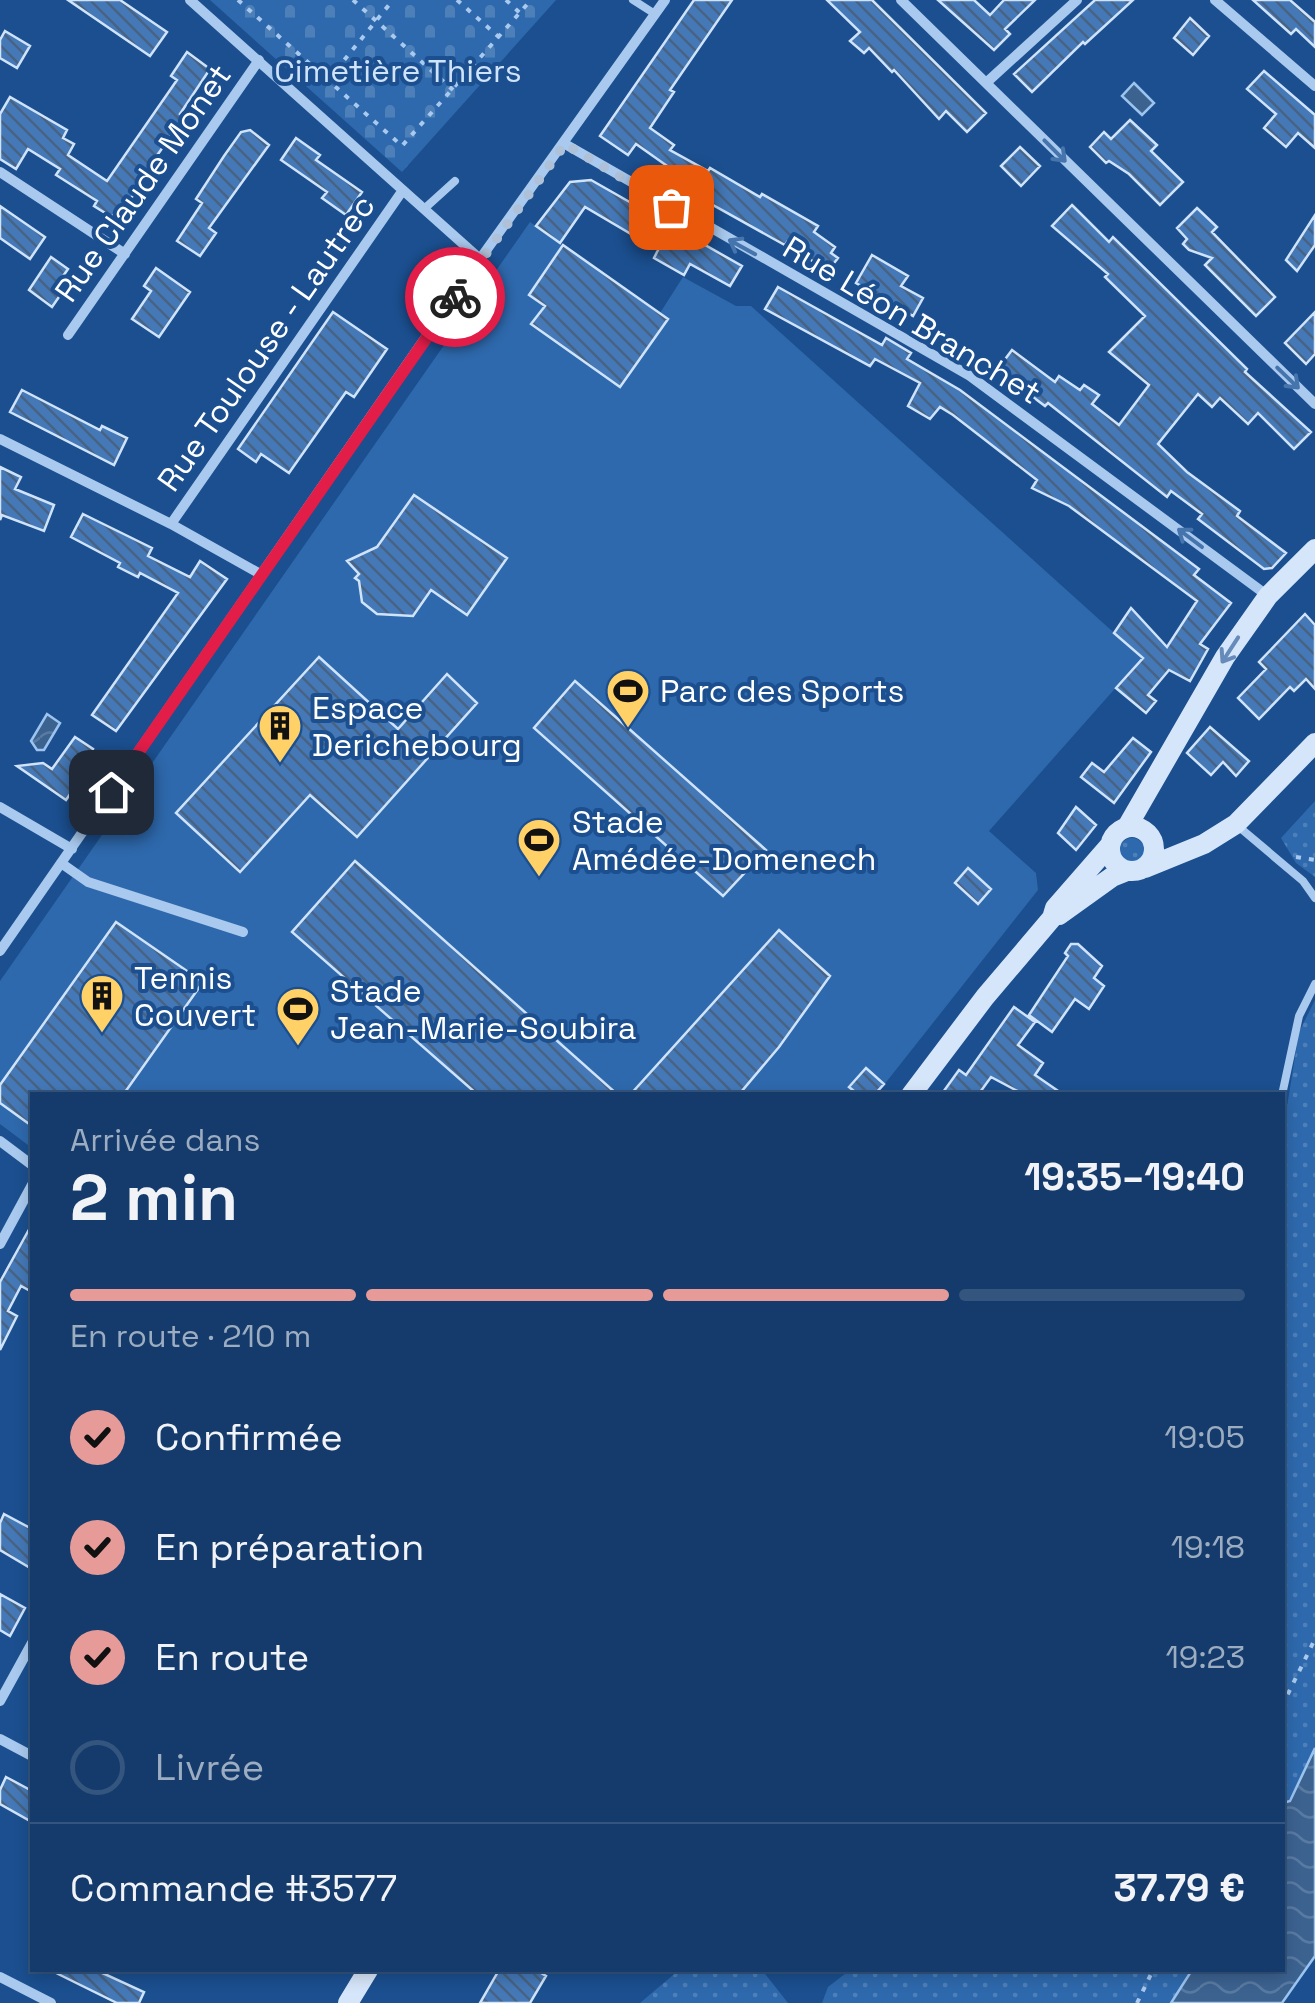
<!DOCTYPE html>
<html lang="fr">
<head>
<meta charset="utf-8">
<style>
  :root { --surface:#143b6b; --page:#214673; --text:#f1f3f6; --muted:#9dadc1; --line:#33557e; --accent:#e69b98 }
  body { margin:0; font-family:"Space Grotesk",sans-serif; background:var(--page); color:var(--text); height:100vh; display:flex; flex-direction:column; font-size:38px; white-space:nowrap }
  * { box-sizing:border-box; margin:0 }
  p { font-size:32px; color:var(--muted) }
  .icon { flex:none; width:55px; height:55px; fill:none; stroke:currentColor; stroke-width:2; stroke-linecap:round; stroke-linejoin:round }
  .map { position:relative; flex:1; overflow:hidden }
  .side { position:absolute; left:30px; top:1092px; width:1255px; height:880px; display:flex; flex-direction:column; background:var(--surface); border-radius:0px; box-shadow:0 5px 15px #0003,0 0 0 2px var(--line) }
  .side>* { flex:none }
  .pin { position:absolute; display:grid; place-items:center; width:85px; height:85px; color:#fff; margin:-42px; border-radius:20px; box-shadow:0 5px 15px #0006 }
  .courier { position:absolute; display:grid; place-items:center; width:100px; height:100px; margin:-50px; border:8px solid #e11d48; border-radius:50%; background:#fff; color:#222; box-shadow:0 2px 12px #0007 }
  .headline em { font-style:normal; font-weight:800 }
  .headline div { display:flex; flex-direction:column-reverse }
  .headline { display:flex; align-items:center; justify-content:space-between; height:170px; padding:0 40px }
  h1 { font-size:65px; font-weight:800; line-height:75px }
  .bar { display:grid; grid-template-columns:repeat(4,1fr); gap:15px 10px; align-content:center; height:120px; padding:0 40px }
  .bar i { height:12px; border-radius:8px; background:var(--line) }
  .bar .on { background:var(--accent) }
  .bar p { grid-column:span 4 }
  .line { display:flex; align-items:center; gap:25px; padding:0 40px; border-top:2px solid var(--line) }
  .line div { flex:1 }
  ol { padding:0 40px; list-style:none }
  li { display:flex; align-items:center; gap:30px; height:110px }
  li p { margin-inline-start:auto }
  li .icon { padding:10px; border-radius:50%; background:var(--accent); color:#111; stroke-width:4 }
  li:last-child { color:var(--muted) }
  li i { width:55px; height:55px; border:5px solid var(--line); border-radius:50% }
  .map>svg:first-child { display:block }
  .grass { fill:url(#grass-dots) }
  .cemetery { fill:url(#cemetery-stones) }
  .pitch { fill:#2e69ad }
  .water { fill:url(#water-waves); stroke:#9cc4f0; stroke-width:2.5 }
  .building { fill:url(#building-back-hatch); stroke:#cfe3fa; stroke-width:2.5 }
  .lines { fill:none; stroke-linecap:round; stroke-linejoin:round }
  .path { stroke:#a9c9ee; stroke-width:4; stroke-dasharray:5 8; stroke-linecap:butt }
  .lane { stroke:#a9c9ee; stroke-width:8 }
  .street { stroke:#a9c9ee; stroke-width:10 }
  .secondary { stroke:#d6e6fa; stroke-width:20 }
  .oneway { stroke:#4674ac }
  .oneway2 { stroke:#668bba }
  .done { stroke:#afc1d8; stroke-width:10; stroke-dasharray:0 18 }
  .route { stroke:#e11d48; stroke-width:12 }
  .labels { text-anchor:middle; stroke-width:8; stroke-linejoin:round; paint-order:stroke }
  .park-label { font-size:32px; fill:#cfe3fa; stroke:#1b4f8f }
  .street-label { font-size:32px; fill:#fff; stroke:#1b4f8f }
  .poi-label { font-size:32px; fill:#fff; stroke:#1b4f8f; text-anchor:start }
</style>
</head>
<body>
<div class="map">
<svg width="1315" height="2003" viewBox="0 0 1315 2003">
  <defs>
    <pattern id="grass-dots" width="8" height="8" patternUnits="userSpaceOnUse" patternTransform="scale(2.5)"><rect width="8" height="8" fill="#2e69ad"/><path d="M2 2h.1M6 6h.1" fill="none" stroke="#4d80b9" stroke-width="1.8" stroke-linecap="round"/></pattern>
    <pattern id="cemetery-stones" width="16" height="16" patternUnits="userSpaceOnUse" patternTransform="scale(2.5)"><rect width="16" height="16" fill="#2e69ad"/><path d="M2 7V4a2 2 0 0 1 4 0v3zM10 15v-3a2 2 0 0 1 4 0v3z" fill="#4d80b9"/></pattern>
    <pattern id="water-waves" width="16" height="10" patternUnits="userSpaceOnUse" patternTransform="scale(2.5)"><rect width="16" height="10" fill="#3c6290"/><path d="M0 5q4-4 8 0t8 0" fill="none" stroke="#597aa1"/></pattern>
    <pattern id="building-back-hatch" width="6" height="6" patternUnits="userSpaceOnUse" patternTransform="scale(2.5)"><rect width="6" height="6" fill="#4478b7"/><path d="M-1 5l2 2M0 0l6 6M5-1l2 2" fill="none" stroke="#486282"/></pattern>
  </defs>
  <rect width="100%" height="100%" fill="#1b4f8f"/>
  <!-- grass -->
  <path class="grass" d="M1315,801V877L1296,863L1281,838Z
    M1119 851a13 13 0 1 1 26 0a13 13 0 1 1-26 0Z
    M1315,1000V1748L1287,1804L1283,1803V1132L1299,1032Z
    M679,1970L730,1973L762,1970L788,2003H640Z
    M850,1970H1192L1171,2003H822L828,1987Z"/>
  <!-- cemetery -->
  <path class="cemetery" d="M210,0H556L402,172Z"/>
  <!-- pitch -->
  <path class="pitch" d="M530,222L660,313L683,277L736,306H751L1142,658L989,831L1036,873L1038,890L876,1095H32V1148L0,1124V981Z"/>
  <!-- water -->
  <path class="water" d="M1134,83L1154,103L1142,115L1122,96Z
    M47,714L60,723L44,750H37L31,741Z
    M1315,1748V1956L1282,2003H1171L1192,1970H1282L1283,1803L1290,1801Z"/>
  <!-- building -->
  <path class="building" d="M68,0H120L167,32L150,56Z
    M694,0H732L670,90L674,92L650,128L674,145L670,150L708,171L710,168L760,197L762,194L818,226L814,232L835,247L831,253L838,258L827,272L787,242L785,245L772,238L663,177L670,168L636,144L628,155L600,136Z
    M827,0H872L986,113L967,132L946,111L939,119L894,70L892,72L869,48L864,53L850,41L860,32Z
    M938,0H974L990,15L1004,0H1035L1005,29L1010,34L994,50Z
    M1095,0H1133L1085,44L1083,42L1032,92L1014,74Z
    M1253,0H1290L1315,22V47L1296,29L1291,34Z
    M1190,18L1209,36L1193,55L1174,38Z
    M5,31L30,46L17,68L0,58V40Z
    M187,52L210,69L180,114L183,116L177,127L137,184L133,190L136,192L117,215L110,216L94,206L97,201L56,175L60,169L28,149L16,169L0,159V114L10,97L67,130L63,138L74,144L68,155L107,181L177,80L171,76Z
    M1264,71L1315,115V148L1298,133L1286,147L1264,128L1276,114L1247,89Z
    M1130,120L1157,145L1151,151L1183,182L1160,205L1129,174L1109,161L1106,163L1090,147L1104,132L1111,139Z
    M250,130L269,145L209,228L216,233L200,256L177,241L202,203L196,199L224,156L241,132Z
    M296,138L320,155L316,160L362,192L346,215L322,198L327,192L281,160Z
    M1020,147L1040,166L1021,186L1001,166Z
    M591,180L742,266L730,286L690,264L684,275L654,258L658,250L585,207L560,243L536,226L570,182Z
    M1072,205L1109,242L1113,237L1247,369L1245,372L1311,432L1294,449L1258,413L1248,424L1220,398L1212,407L1198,394L1158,444L1187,472L1240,511L1237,516L1286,553L1272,568L1264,569L1198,519L1202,514L1171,491L1167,497L1048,403L1045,406L997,370L1012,350L1055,382L1059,376L1080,390L1084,385L1099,395L1092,404L1119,425L1149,385L1109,352L1145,316L1105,277L1108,274L1052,226Z
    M0,206L45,237L30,259L0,238Z
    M1197,208L1217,227L1212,232L1275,297L1256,316L1205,265L1212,258L1189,250L1183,244L1187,239L1177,228Z
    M1315,215V245L1297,271L1286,260Z
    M563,245L668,319L620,387L531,324L545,306L529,295Z
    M872,255L908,276L901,286L923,298L913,316L856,283Z
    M51,257L68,269L54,289L61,294L52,307L29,290Z
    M156,268L190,292L159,337L132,319L151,291L144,286Z
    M778,287L882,345L886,338L911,353L907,359L960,390L1199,569L1194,575L1231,603L1200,644L1208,649L1190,681L1169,670L1148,695L1156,701L1146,713L1116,688L1143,658L1114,633L1131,608L1167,647L1197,601L1069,506L1032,488L1037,480L953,415L940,407L930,419L908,406L920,383L875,359L870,366L765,309Z
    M333,312L387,349L354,397L346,392L289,473L261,454L256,462L238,449Z
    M1315,312V354L1306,364L1285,343Z
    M22,390L100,430L102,426L127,438L114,465L10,412Z
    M0,467L21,477L15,489L54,505L44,531L2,515L0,520Z
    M414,495L507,558L467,615L431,590L413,616L377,614L362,602L359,581L355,578L359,574L347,561L377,547Z
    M83,514L152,548L148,556L190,577L200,561L227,579L116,731L92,715L178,593L140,573L138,577L118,567L120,563L71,537Z
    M1305,614L1315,625V689L1306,679L1294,691L1290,687L1259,719L1238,698L1266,669L1259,662Z
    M319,657L398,729L447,674L477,703L357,837L310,795L240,872L176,813Z
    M575,681L766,850L723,896L534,728Z
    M1210,727L1249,761L1236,776L1223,762L1211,775L1187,753Z
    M75,737L93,749L90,754L95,758L66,800L17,766L43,763L52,769Z
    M1133,738L1151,752L1114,803L1081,777L1092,763L1104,772Z
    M1076,807L1096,825L1076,850L1058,833Z
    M355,861L618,1095H478L292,932Z
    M968,868L991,889L978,904L955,883Z
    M116,922L203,982L123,1095H32V1126L0,1103V1085Z
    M779,930L830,976L779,1047L741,1092L737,1095H630Z
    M1071,944H1078L1102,966L1094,978L1104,986L1089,1009L1075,999L1052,1032L1029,1015L1068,956L1065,953Z
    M1014,1007L1035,1022L1018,1045L1043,1063L1035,1075L1064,1095H1025L991,1077L978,1095H941L959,1070L966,1075Z
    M866,1068L884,1084L874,1095H859L849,1087Z
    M32,1224V1292L21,1286L8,1311L17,1316L0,1350V1282Z
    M4,1514L32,1529V1569L0,1550V1523Z
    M0,1594L25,1608L10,1636L0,1630Z
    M6,1777L32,1791V1822L0,1804V1790Z
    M50,1970H96L144,1992L139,2003H117Z
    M499,1970H536L546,1976L530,2003H480Z"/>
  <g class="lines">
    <!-- path -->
    <path class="path" d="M238,0L402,146L531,0
      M353,0L453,90
      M457,0L500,38
      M506,0L521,14
      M328,80L393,0
      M1296,857L1315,860
      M1282,1706L1315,1639
      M1137,2003L1153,1970"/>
    <!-- lane -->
    <path class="lane" d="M633,0L655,14
      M424,209L455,181
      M1239,827L1303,881L1315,898
      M1282,1095L1299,1016L1315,984"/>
    <!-- street -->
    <path class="street" d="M190,0L480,259
      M901,0L1315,404
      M1215,0L1315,86
      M986,83L1077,0
      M565,144L970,376L1268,596
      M0,172L125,254
      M68,335L259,60
      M0,439L171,524L262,575
      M171,524L403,190
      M0,807L72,849
      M61,863L88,882L243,932
      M0,951L480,259L665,0
      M0,1141L32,1165
      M0,1244L32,1185
      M0,1701L32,1643
      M0,1739L32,1756
      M0,1977L51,2003"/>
    <!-- secondary -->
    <path class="secondary" d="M1110 849a22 22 0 1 1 44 0a22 22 0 1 1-44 0Z
      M1127,827L1225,657L1268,596L1315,549
      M1145,868L1204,844L1236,824L1315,743
      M1059,915L1112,877L1127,871
      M911,1095L985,997L1052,918L1055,908L1110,845
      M348,2003L368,1970"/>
  </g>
  <!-- one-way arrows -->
  <defs><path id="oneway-shaft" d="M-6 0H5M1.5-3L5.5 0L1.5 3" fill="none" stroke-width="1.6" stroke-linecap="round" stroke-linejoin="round" transform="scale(2.5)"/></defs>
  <g class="oneway">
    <use href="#oneway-shaft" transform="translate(1055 151) rotate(45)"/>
    <use href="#oneway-shaft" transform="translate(742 247) rotate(-151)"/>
    <use href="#oneway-shaft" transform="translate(1288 378) rotate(44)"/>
    <use href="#oneway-shaft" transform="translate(1190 538) rotate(-143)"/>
  </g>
  <use class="oneway2" href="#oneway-shaft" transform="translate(1230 650) rotate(123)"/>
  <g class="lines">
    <!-- done -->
    <path class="done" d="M455,297L565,144L671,207"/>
    <!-- route -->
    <path class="route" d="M111,792L455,297"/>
  </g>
  <!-- icons -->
  <defs>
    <symbol id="stadium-pin" viewBox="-11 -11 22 30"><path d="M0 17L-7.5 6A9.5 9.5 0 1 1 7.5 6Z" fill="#ffd166" stroke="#1b4f8f"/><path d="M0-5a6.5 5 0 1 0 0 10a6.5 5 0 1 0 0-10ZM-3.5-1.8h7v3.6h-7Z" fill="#111"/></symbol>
    <symbol id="building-pin" viewBox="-11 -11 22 30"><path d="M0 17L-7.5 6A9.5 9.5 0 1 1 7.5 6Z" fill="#ffd166" stroke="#1b4f8f"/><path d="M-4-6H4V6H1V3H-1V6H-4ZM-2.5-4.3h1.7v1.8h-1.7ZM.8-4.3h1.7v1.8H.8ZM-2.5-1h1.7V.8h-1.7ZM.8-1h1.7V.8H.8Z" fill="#111"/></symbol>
  </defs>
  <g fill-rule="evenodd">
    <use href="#stadium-pin" x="603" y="666" width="50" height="68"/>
    <use href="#building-pin" x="255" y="701" width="50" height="68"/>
    <use href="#stadium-pin" x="514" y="815" width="50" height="68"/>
    <use href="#building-pin" x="77" y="971" width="50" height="68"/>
    <use href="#stadium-pin" x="273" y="984" width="50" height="68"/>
  </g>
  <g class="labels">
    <!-- park labels -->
    <g class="park-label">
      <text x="398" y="82">Cimetière Thiers</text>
    </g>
    <!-- street labels -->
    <g class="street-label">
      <text transform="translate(143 183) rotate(-55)" y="11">Rue Claude Monet</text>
      <text transform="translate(912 320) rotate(31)" y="11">Rue Léon Branchet</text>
      <text transform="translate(266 343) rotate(-55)" y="11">Rue Toulouse - Lautrec</text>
    </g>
    <!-- poi labels -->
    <g class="poi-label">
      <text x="660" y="702">Parc des Sports</text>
      <text x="312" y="719">Espace<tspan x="312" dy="37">Derichebourg</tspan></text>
      <text x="572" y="833">Stade<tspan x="572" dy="37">Amédée-Domenech</tspan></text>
      <text x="134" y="989">Tennis<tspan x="134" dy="37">Couvert</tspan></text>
      <text x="330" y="1002">Stade<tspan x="330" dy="37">Jean-Marie-Soubira</tspan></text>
    </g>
  </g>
</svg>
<div class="pin" style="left:671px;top:207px;background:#ea580c"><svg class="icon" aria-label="bag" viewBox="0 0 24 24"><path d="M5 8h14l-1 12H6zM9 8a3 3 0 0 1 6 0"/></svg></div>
<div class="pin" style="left:111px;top:792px;background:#1f2937"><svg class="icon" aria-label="home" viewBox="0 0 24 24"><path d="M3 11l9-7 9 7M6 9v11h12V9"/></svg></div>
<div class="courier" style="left:455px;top:297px"><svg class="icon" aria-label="bike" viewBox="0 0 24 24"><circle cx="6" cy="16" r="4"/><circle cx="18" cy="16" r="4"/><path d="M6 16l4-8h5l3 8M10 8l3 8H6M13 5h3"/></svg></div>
<section class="side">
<div class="headline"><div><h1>2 min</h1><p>Arrivée dans</p></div><em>19:35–19:40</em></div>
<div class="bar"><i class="on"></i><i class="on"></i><i class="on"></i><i></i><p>En route · 210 m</p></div>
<ol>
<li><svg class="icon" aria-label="check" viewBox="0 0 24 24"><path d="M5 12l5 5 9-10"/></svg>Confirmée<p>19:05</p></li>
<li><svg class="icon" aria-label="check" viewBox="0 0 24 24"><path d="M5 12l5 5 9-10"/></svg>En préparation<p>19:18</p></li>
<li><svg class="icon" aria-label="check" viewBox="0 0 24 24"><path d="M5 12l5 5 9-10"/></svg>En route<p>19:23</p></li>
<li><i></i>Livrée</li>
</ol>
<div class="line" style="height:130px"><div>Commande #3577</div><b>37.79 €</b></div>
</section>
</div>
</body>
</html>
